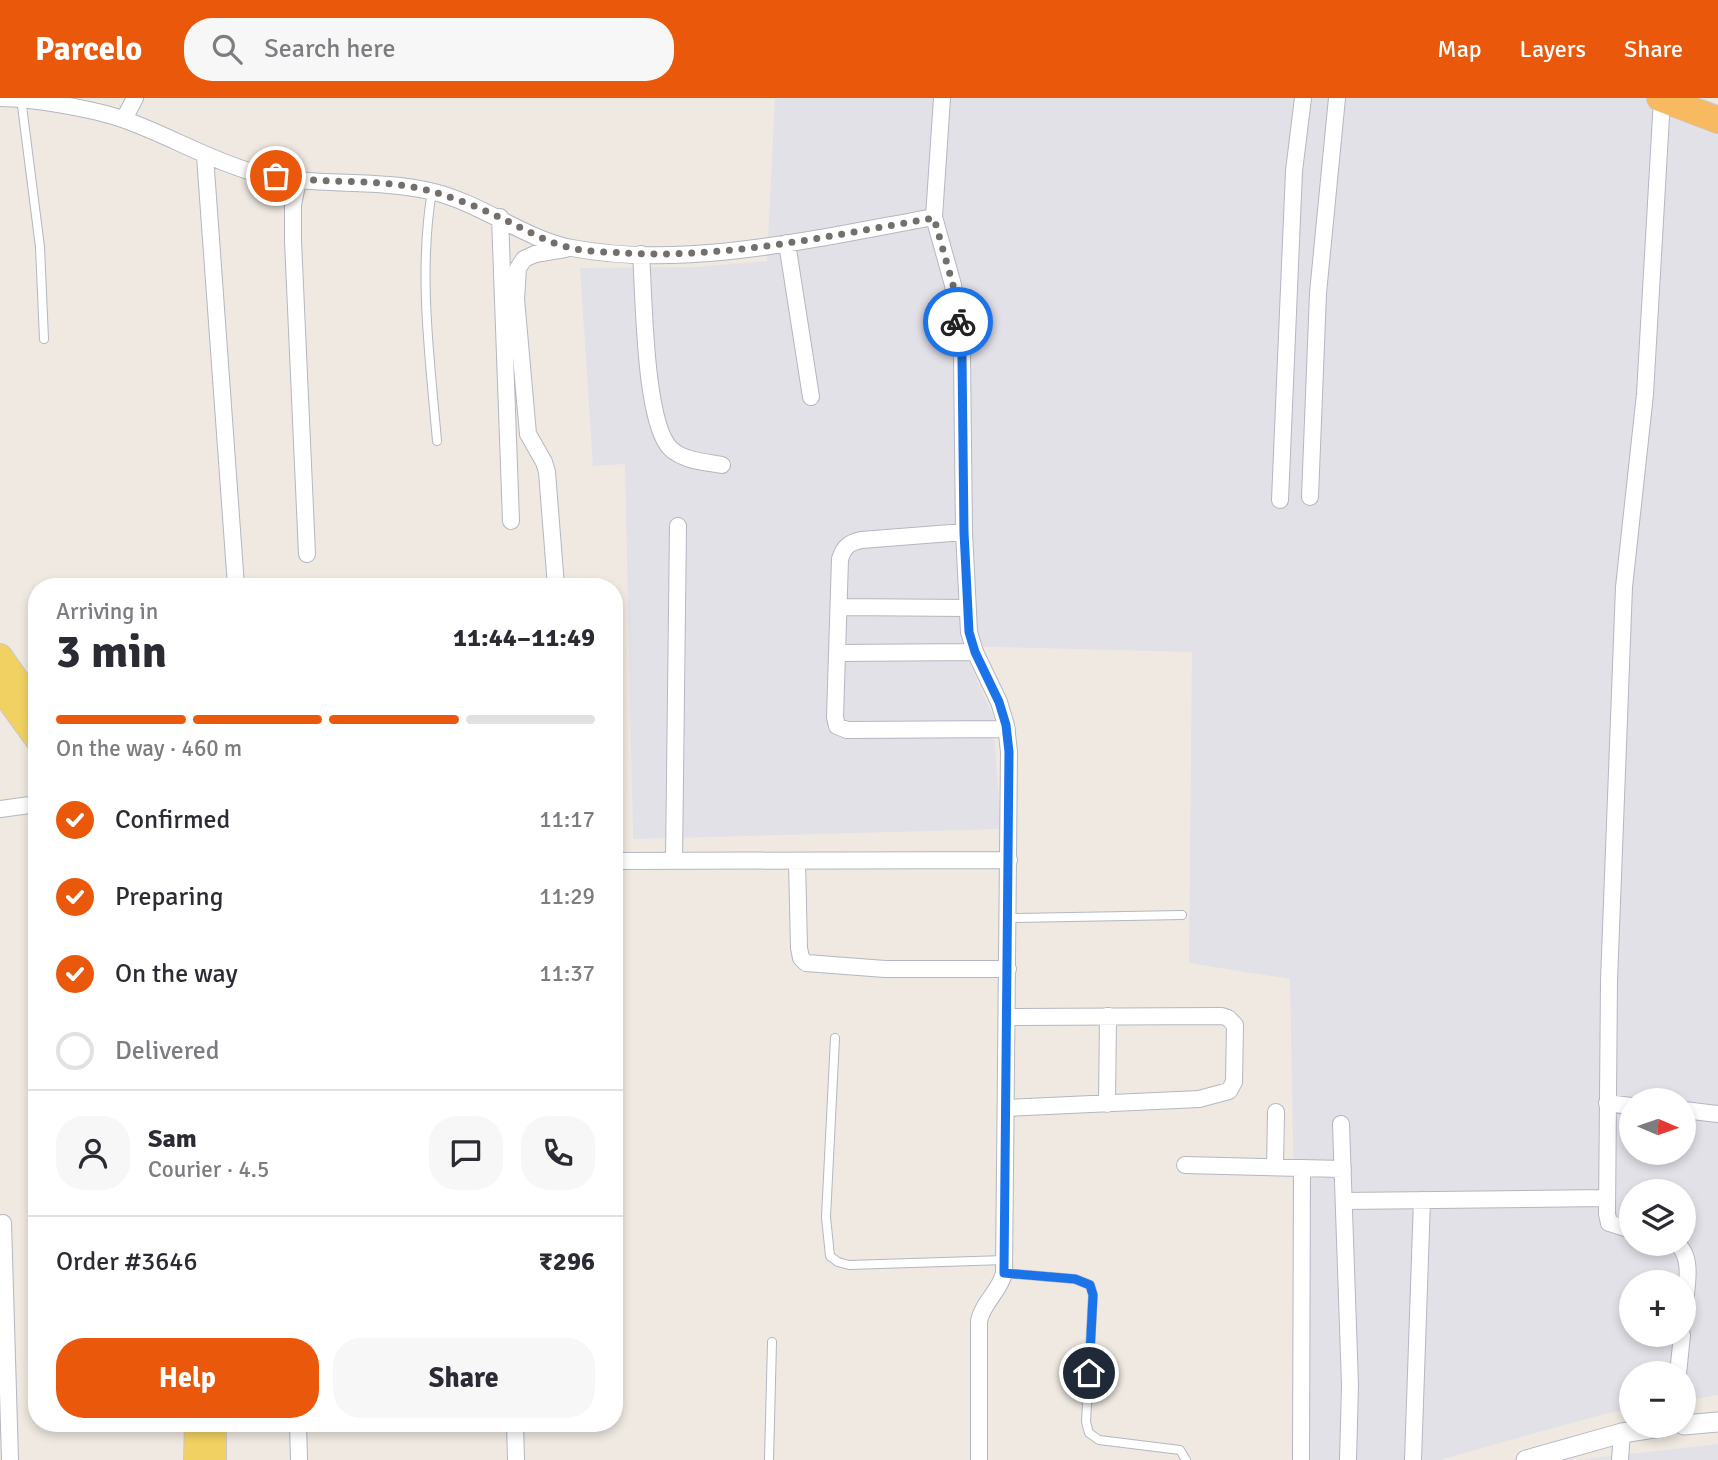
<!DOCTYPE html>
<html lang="en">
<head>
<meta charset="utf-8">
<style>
  :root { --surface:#fff; --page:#f7f7f7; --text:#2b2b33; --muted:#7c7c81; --line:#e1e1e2; --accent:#ea580c }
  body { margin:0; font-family:Signika,sans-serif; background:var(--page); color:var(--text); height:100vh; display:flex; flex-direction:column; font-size:26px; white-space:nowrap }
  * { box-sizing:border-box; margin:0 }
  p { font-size:23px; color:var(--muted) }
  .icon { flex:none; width:38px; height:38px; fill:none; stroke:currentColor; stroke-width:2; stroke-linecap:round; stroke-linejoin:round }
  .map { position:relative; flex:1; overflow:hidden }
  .details { position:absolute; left:28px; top:480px; width:595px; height:854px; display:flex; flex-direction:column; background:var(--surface); border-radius:28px; box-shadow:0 4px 10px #0003 }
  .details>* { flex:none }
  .needle { width:46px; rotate:92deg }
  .buttons { position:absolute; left:1619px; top:990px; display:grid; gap:14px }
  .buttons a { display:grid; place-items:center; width:77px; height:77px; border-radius:50%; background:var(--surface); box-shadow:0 4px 10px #0003; font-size:35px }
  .pin { position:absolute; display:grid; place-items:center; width:60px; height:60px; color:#fff; margin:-30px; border:4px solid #fff; border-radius:50%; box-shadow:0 2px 7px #0007 }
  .courier { position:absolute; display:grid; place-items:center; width:70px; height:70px; margin:-35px; border:5px solid #1a73e8; border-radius:50%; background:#fff; color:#222; box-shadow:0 2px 9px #0007 }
  .summary em { font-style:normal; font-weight:700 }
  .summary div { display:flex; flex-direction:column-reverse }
  .summary { display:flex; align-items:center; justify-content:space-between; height:119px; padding:0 28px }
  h1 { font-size:46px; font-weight:700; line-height:52px }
  .bar { display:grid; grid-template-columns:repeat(4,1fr); gap:10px 7px; align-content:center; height:84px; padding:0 28px }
  .bar i { height:9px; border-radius:5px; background:var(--line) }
  .bar .current { background:var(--accent) }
  .bar p { grid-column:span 4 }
  .line { display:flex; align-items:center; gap:18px; padding:0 28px; border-top:2px solid var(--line) }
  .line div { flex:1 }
  .round { display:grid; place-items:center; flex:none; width:74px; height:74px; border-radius:28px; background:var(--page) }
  ol { padding:0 28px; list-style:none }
  li { display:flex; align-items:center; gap:21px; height:77px }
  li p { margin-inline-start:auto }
  li .icon { padding:7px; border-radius:50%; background:var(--accent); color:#fff; stroke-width:4 }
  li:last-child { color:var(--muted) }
  li i { width:38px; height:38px; border:4px solid var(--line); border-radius:50% }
  .primary-button { display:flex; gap:14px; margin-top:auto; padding:14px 28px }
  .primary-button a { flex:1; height:80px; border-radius:28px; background:var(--accent); color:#fff; font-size:28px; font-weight:700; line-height:80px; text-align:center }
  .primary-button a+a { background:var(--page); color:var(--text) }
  header { display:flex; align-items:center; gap:42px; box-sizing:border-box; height:98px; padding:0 35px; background:var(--accent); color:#fff }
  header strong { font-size:33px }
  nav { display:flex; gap:38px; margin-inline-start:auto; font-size:24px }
  .search { width:490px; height:63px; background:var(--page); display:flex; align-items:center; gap:18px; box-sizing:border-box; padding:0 24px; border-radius:28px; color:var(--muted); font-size:26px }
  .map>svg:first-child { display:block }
  .industrial { fill:#e3e1e8; fill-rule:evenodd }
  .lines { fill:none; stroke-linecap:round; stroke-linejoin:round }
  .service-casing { stroke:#b4b7c1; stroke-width:10 }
  .minor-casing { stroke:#b4b7c1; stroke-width:18 }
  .tertiary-casing { stroke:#b4b7c1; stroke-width:21 }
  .primary-casing { stroke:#c9c9c9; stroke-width:26 }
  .trunk-casing { stroke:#c9c9c9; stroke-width:28 }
  .service { stroke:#fff; stroke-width:8 }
  .minor { stroke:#fff; stroke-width:16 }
  .tertiary { stroke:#fff; stroke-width:19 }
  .primary { stroke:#f2d163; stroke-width:24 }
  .trunk { stroke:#f8ba60; stroke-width:26 }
  .done { stroke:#726f6d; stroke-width:7; stroke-dasharray:0 12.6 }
  .route { stroke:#1a73e8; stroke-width:9 }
</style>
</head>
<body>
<header>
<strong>Parcelo</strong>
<div class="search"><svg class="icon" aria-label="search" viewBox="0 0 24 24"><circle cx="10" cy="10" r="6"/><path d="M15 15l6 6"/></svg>Search here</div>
<nav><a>Map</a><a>Layers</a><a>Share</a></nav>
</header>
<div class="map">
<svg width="1718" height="1362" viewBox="0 0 1718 1362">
  <rect width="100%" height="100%" fill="#efe9e1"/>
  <!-- industrial -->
  <path class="industrial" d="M775,0H1702L1718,6V1297L1684,1303V1276H1631V1311L1608,1315L1439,1362H1299L1290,881L1189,865L1192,554L962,548L993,618L1001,731L633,741L625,366L593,368L580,170L695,169L767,163ZM1631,1003H1684V1055H1631ZM1631,1094H1684V1146H1631ZM1631,1185H1684V1237H1631Z
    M1718,1346V1362H1584L1586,1361Z"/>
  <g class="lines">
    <defs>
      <path id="service" d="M21,0L40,149L44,241
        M432,93C418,176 430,261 437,343
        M1009,820L1182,817
        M835,940L826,1119L830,1158L838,1164L849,1167L1005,1162
        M1004,1175L1075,1181L1090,1187L1093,1197L1086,1324L1089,1335L1099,1342L1180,1352L1186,1362
        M769,1362L772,1244"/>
      <path id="minor" d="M0,0C31,0 95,11 125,22C168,37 207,61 252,74C310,90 372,80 430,93C480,104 526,142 572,150C685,172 823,139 934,119
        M942,0L934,119L953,187L962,259L964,434L969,534L975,554L999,604L1006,627L1009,654L1004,1175C1000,1193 983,1204 979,1223V1362
        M124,21L135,0
        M205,58L236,488
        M298,82L293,107V143L307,456
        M500,119L511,423
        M787,145L811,299
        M641,156C644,196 644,326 671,351C684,363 706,364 722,367
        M1310,399L1318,195L1337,0
        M1280,402L1294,73L1303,0
        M964,434L861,442C848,445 844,449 840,461L835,619L837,628L847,632L1007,631
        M556,488L547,374L544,364L528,336L516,201L518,170L524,161L535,156L565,151
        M839,509L967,510
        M837,555L975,554
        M0,711L37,706
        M614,763L1009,762
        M674,763L678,428
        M797,763L799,850L801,860L806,865L885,871H1008
        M1607,1005L1631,1008
        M1107,1006L1108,918
        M1007,1010L1199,1001L1229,993L1234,984L1235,927L1228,920L1222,918L1008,919
        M1684,1012L1718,1016
        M1341,1026L1350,1287L1348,1362
        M1185,1067L1343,1071
        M1275,1069L1276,1014
        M1344,1103L1605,1100
        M3,1125L10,1362
        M1631,1132L1609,1125L1607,1116L1609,883L1624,489L1645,296L1662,1
        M1677,1146C1695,1160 1685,1194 1684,1214
        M1678,1276L1682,1237
        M298,1325L299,1362
        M515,1325L516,1362
        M1301,1362L1302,1070
        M1413,1362L1422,1102
        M1620,1362L1622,1335"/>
      <path id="tertiary" d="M1684,1327L1718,1324
        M1526,1362L1622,1335L1667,1328"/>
      <path id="primary" d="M0,558L37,611
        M0,590L37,641
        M196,1362L197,1325
        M214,1362V1325"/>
      <path id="trunk" d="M1660,0L1718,22"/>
    </defs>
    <!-- service casing -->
    <use href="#service" class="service-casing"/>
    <!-- minor casing -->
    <use href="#minor" class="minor-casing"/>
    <!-- tertiary casing -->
    <use href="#tertiary" class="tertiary-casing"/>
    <!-- primary casing -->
    <use href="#primary" class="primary-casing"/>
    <!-- trunk casing -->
    <use href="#trunk" class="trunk-casing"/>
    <!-- service -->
    <use href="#service" class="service"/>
    <!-- minor -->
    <use href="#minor" class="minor"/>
    <!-- tertiary -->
    <use href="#tertiary" class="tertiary"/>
    <!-- primary -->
    <use href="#primary" class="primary"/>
    <!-- trunk -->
    <use href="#trunk" class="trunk"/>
  </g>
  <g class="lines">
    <!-- done -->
    <path class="done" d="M276,78C328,87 383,79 434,94C457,101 481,110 503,121C525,131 547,145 571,150C588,154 607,154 624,155C728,161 832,137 934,120L953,187L958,224"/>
    <!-- route -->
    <path class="route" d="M958,224L962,259L964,434L969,534L975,554L999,604L1006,627L1009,654L1004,1175L1075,1181L1090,1187L1093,1197L1089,1275"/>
  </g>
</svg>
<div class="buttons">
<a><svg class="needle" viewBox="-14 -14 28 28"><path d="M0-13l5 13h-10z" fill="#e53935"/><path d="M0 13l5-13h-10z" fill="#7c7c81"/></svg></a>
<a><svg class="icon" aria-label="layers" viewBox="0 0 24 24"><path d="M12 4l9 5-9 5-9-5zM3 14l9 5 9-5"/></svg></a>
<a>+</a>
<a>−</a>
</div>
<div class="pin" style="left:276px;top:78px;background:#ea580c"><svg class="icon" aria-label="bag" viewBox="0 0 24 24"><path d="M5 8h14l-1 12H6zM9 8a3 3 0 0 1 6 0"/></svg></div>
<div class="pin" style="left:1089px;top:1275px;background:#1f2937"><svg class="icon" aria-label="home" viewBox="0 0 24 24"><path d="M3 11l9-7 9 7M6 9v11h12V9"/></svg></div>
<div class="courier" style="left:958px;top:224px"><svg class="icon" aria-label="bike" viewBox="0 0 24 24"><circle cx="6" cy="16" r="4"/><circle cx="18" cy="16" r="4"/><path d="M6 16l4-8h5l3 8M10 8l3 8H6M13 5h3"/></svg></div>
<section class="details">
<div class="summary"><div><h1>3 min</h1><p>Arriving in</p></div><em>11:44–11:49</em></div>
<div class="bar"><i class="current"></i><i class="current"></i><i class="current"></i><i></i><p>On the way · 460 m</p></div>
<ol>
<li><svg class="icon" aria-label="check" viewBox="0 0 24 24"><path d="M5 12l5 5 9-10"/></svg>Confirmed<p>11:17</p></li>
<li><svg class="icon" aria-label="check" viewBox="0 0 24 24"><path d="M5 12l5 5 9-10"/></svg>Preparing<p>11:29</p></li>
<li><svg class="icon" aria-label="check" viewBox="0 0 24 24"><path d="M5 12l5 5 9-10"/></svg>On the way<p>11:37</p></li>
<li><i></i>Delivered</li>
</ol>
<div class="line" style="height:126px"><a class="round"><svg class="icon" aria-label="person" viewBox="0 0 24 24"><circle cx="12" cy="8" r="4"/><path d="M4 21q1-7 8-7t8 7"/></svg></a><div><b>Sam</b><p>Courier · 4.5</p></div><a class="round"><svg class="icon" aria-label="chat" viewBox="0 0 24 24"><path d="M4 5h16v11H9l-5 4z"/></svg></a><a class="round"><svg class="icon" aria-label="phone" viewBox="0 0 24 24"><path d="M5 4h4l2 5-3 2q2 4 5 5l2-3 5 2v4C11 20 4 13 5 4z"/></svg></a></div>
<div class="line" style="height:91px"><div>Order #3646</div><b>₹296</b></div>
<div class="primary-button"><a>Help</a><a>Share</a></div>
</section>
</div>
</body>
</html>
